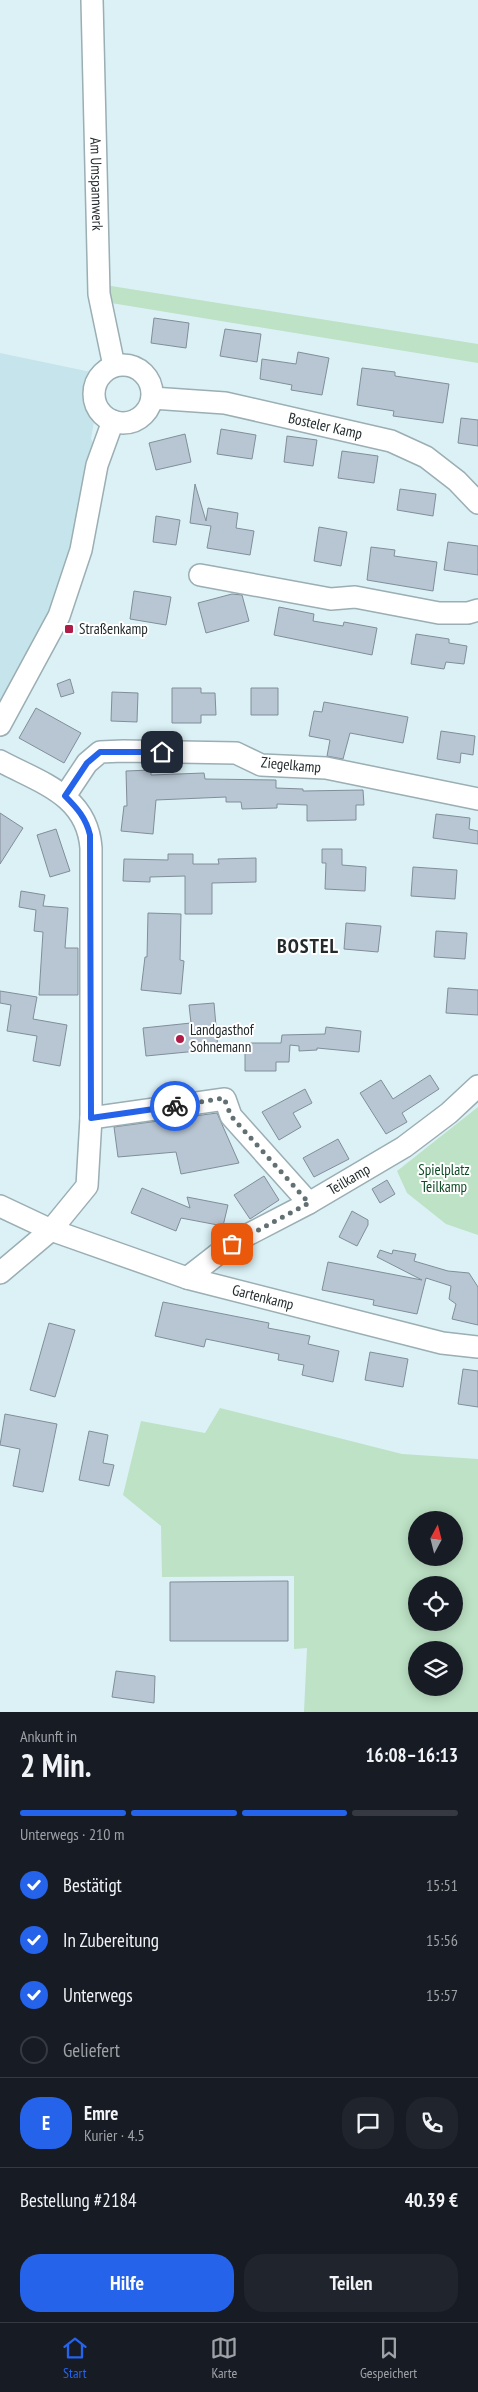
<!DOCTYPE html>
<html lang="de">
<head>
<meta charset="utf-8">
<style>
  :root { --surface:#171b24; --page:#20242c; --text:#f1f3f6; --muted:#9ea1a6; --line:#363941; --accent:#2563eb }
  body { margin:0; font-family:"PT Sans Narrow",sans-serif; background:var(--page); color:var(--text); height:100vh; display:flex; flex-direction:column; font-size:19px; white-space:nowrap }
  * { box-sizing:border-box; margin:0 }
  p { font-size:16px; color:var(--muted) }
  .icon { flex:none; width:28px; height:28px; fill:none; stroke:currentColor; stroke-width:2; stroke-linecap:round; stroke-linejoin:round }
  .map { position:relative; height:1712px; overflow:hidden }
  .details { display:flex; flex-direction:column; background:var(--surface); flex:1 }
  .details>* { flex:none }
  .needle { width:32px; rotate:7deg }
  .buttons { position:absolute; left:408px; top:1511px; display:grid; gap:10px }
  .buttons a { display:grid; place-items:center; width:55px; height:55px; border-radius:50%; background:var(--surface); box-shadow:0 2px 12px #0003; font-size:25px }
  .pin { position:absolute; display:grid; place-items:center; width:42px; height:42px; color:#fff; margin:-21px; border-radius:10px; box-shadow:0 2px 8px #0006 }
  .courier { position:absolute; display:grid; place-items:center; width:50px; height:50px; margin:-25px; border:4px solid #2563eb; border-radius:50%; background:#fff; color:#222; box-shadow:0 1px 6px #0007 }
  .headline em { font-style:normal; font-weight:700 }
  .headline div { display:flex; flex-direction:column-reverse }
  .headline { display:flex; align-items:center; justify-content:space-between; height:85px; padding:0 20px }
  h1 { font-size:32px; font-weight:700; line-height:38px }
  .bar { display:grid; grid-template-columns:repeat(4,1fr); gap:8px 5px; align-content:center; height:60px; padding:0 20px }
  .bar i { height:6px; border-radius:4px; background:var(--line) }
  .bar .on { background:var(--accent) }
  .bar p { grid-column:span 4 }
  .line { display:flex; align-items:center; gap:12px; padding:0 20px; border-top:1px solid var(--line) }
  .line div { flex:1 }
  .round { display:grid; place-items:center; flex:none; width:52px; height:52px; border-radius:20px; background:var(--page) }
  ol { padding:0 20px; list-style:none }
  li { display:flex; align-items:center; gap:15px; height:55px }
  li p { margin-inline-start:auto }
  li .icon { padding:5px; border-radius:50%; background:var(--accent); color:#fff; stroke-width:4 }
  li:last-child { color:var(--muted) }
  li i { width:28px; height:28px; border:2px solid var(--line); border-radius:50% }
  .primary-button { display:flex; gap:10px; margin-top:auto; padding:10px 20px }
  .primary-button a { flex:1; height:58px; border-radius:20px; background:var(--accent); color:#fff; font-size:20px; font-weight:700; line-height:58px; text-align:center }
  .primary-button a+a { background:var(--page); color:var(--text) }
  .menu { display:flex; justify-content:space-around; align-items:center; height:70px; border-top:1px solid var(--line); background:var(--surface); font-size:14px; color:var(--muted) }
  .menu a { display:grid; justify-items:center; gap:2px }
  .menu .on { color:var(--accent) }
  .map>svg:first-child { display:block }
  .built { fill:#c6e4eb }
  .green { fill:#bde2c5; fill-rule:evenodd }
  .building { fill:#b8c6d3; stroke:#818e9a }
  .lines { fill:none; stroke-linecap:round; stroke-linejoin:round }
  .minor-casing { stroke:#9aaeb3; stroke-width:24 }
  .minor { stroke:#fff; stroke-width:21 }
  .done { stroke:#637073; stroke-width:5; stroke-dasharray:0 9 }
  .route { stroke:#2563eb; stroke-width:6 }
  .poi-dot { fill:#af1c47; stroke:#fff; stroke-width:2 }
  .labels { text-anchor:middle; stroke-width:4; stroke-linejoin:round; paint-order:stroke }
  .street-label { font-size:15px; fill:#232b2d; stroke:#fff }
  .poi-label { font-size:15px; fill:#232b2d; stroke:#fff; text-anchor:start }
  .park-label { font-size:15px; fill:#0e4c25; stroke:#fff }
  .district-label { font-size:20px; font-weight:bold; letter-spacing:1px; fill:#232b2d; stroke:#fff }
</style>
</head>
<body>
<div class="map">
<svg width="478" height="1712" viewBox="0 0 478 1712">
  <rect width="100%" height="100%" fill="#dbf1f6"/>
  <!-- built -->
  <path class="built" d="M0,353L91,372L83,391L85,406L94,421L91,439L94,444L77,529L60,588L40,634L0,704Z"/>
  <!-- green -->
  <path class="green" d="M105,285L478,344V363L105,302Z
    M478,1107V1235L446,1224L407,1193L397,1171Z
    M220,1408L402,1454L478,1459V1712H304L307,1648L294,1649V1576L162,1577L161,1526L123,1495L141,1421L205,1433ZM416,1520H454V1558H416ZM416,1585H454V1622H416ZM416,1650H454V1688H416Z"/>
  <!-- building -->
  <path class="building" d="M154,318L189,323L186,348L151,343Z
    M225,329L261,334L257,362L220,356Z
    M298,352L329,358L322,395L291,390L292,385L260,379L262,359L296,364Z
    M362,368L395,372V376L449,384L443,423L393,416L394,411L357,405Z
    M461,418L478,420V446L458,443Z
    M221,429L256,435L252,459L217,454Z
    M185,434L191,462L156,470L149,443Z
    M287,436L317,440L313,466L284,462Z
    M342,451L378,456L374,483L338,478Z
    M195,484L206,521L208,508L238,513L236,528L254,531L250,555L207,548L211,526L190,523Z
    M400,489L436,494L433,516L397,510Z
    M156,516L180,520L176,545L153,542Z
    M319,527L347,532L341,566L314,561Z
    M448,542L478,546V575L444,570Z
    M371,547L395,550L394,556L437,562L433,591L367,580Z
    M134,591L171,597L166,625L130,619Z
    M232,594L242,595L249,621L206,633L198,603Z
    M279,607L314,614L313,621L343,626L344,622L377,628L372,655L274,635Z
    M416,634L449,639V643L467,646L464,664L446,662L444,669L411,664Z
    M70,679L74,693L61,697L57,684Z
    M172,688H201V693H215L216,715H201V723H172Z
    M251,688H278V715H251Z
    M112,692L138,693L137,722L111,721Z
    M324,702L408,717L403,743L350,733L343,759L327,756L330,740L309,736L314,711L322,712Z
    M36,708L81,733L64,763L19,738Z
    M441,731L475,736L473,755L461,753L460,763L437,759Z
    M151,770V775L204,773L205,779L276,780V788L303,789V791L363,790L364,805H356V820L307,821V805L277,804V808L242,809L241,802H226V797L156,800L153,834L121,831L124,806H127L126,771Z
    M0,813L23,828L0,864Z
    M436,814L470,818L469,829L478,831V844L433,838Z
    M56,829L70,871L50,877L37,835Z
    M322,849H342V865L366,867L365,891L325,889L326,863H322Z
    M168,854H193V864H219L218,859L256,858V882L212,883V914H185V876L150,877V882L123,881L124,859L168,860Z
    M413,867L457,870L455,899L411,896Z
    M21,891L45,895L43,906L68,908L65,948H78V995H39L43,932L34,931L36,910L19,907Z
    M148,913L181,914L180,960L184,961L181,994L141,990L145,957H147Z
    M346,923L381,926L378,952L344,949Z
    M436,931L467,933L465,959L434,957Z
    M448,988L478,990V1015L446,1013Z
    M0,991L37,997L33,1019L67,1025L60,1066L33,1061L37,1036L7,1031L11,1005L0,1003Z
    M214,1003L218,1049L146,1056L143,1028L191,1023L189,1005Z
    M326,1027L361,1031L359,1052L317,1048V1050L299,1051V1046L290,1045L289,1062H276V1071H245V1043H281L282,1035L325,1034Z
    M430,1075L439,1089L402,1113L407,1122L386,1134L360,1093L381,1080L393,1099Z
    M305,1089L312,1103L293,1113L301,1127L279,1140L262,1112Z
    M217,1113L239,1163L181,1174L176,1152L118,1157L114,1127Z
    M338,1139L349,1159L314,1177L303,1158Z
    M264,1176L279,1200L250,1219L234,1195Z
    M387,1180L395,1194L380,1203L372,1189Z
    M142,1188L190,1208L187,1197L228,1205L223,1226L181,1218L176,1231L131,1213Z
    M352,1211L368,1220V1225L357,1246L339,1237Z
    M380,1250L392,1254L393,1250L416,1254L414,1261L448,1271L469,1273L478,1287V1325L452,1319L456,1304L449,1299L451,1286L426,1278L417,1314L373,1305L374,1300L322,1290L328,1262L422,1280L377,1257Z
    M163,1302L269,1323L268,1328L310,1336L308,1344L339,1351L333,1382L302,1375L304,1365L278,1360L279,1354L206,1339L204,1347L155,1336Z
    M49,1323L75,1330L55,1397L30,1390Z
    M370,1352L408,1359L403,1387L365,1380Z
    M463,1369L478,1371V1407L458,1404Z
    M5,1414L57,1424L43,1492L13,1486L20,1449L0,1445Z
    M89,1431L108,1435L103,1463L114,1465L109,1486L79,1480Z
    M288,1581V1641H170V1582Z
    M116,1671L155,1676L154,1703L112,1697Z"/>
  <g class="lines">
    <defs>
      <g id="minor">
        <path id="s1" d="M92,0L99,294L114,366"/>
        <circle cx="123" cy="394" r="29"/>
        <path id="s2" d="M152,398L225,403L391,441L426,457L457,481L478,503"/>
        <path d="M200,575L331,599L355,597L439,613H468L478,610"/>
        <path d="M0,725L59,616L81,550L97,465L113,421"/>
        <path d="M0,761C41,783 87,795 91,848V1118L87,1186L51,1230L0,1273"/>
        <path d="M65,796L87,763L100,752L123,751L236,753L261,765L326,768L478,799"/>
        <path d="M91,1118L225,1099L231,1116L309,1203"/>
        <path id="s3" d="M0,1206L51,1230L187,1278L442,1343L478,1347"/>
        <path id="s4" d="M187,1278L232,1243L309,1203L404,1147L449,1113L478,1086"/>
      </g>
    </defs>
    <!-- minor casing -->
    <use href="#minor" class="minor-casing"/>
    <!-- minor -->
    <use href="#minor" class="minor"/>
  </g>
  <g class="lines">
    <!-- done -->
    <path class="done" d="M175,1106L224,1098L231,1116L309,1203L232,1244"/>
    <!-- route -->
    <path class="route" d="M162,752H100L87,763L65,796C77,808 86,818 90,835L91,1118L175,1106"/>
  </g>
  <!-- markers -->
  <g class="poi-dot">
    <rect x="64" y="624" width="10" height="10" rx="2.5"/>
    <circle cx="180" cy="1039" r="5"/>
  </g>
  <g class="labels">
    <!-- street labels -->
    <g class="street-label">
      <text dy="5" stroke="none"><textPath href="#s1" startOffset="184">Am Umspannwerk</textPath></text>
      <text dy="5" stroke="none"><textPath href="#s2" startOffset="176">Bosteler Kamp</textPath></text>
      <text transform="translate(291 765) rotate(5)" y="5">Ziegelkamp</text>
      <text dy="5" stroke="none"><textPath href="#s4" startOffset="190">Teilkamp</textPath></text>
      <text dy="5" stroke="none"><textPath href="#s3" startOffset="279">Gartenkamp</textPath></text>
    </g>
    <!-- poi labels -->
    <g class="poi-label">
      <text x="79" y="634">Straßenkamp</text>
      <text x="190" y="1035">Landgasthof<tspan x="190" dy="17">Sohnemann</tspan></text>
    </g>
    <!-- park labels -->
    <g class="park-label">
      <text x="444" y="1175">Spielplatz<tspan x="444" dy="17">Teilkamp</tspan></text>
    </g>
    <!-- district labels -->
    <g class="district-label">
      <text x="308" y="953">BOSTEL</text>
    </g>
  </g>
</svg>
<div class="buttons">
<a><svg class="needle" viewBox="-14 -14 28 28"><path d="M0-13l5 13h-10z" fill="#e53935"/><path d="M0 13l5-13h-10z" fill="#9ea1a6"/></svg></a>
<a><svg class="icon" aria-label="locate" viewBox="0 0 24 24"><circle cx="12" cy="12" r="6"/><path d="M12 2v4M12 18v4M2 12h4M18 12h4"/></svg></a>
<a><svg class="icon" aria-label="layers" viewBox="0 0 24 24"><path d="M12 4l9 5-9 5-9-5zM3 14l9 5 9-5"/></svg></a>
</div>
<div class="pin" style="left:232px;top:1244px;background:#ea580c"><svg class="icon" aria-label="bag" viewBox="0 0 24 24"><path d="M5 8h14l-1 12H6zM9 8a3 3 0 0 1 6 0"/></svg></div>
<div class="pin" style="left:162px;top:752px;background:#1f2937"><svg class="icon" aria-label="home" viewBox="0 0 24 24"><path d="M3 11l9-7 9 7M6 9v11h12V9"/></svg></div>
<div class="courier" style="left:175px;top:1106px"><svg class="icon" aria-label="bike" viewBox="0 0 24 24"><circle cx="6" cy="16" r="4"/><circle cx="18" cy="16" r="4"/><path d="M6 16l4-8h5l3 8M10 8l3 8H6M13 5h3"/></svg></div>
</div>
<section class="details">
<div class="headline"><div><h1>2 Min.</h1><p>Ankunft in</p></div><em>16:08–16:13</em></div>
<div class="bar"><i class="on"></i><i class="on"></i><i class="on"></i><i></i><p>Unterwegs · 210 m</p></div>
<ol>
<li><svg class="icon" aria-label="check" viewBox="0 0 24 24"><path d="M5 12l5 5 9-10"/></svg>Bestätigt<p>15:51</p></li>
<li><svg class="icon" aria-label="check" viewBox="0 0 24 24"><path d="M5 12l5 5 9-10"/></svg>In Zubereitung<p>15:56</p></li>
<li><svg class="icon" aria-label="check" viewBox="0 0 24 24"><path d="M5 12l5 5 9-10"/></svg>Unterwegs<p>15:57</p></li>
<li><i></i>Geliefert</li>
</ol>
<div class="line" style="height:90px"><b class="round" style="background:var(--accent);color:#fff">E</b><div><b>Emre</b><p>Kurier · 4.5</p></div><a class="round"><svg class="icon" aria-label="chat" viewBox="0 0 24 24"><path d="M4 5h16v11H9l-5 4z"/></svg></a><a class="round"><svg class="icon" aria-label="phone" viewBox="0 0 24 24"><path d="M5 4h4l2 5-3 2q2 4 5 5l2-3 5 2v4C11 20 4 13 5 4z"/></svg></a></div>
<div class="line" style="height:65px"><div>Bestellung #2184</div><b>40.39 €</b></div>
<div class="primary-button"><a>Hilfe</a><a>Teilen</a></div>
</section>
<nav class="menu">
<a class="on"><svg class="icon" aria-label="home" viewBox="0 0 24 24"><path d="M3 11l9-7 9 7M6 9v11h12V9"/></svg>Start</a>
<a><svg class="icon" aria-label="map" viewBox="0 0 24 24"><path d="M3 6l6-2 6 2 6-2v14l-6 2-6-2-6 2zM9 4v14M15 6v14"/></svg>Karte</a>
<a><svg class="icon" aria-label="saved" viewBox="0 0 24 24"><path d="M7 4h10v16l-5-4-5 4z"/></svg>Gespeichert</a>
</nav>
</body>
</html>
